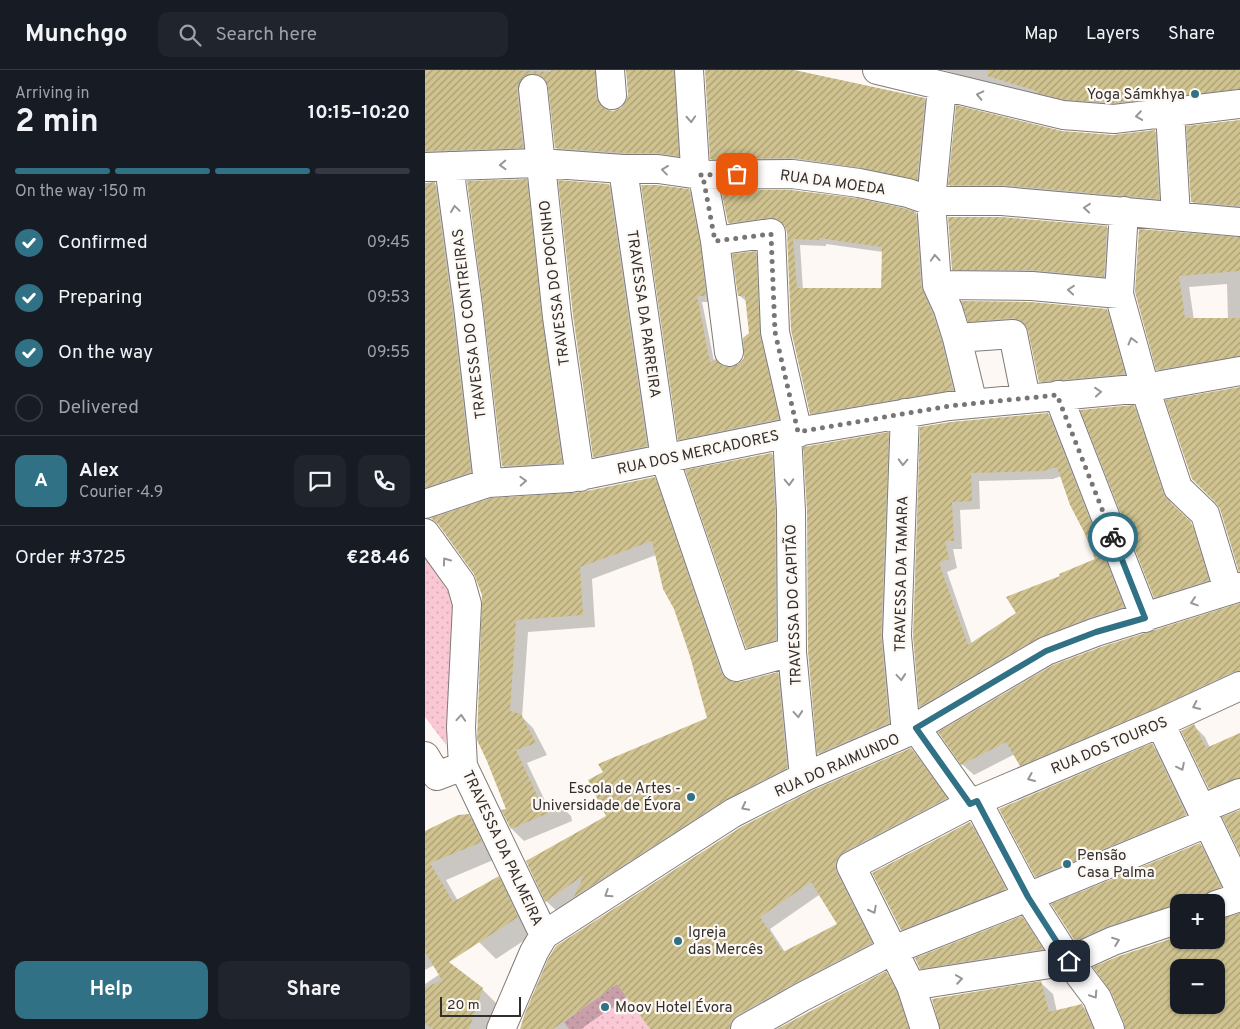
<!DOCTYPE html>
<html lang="en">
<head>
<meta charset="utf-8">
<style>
  :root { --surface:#171b24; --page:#20242c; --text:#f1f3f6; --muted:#9ea1a6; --line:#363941; --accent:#317185 }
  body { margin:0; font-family:Overpass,sans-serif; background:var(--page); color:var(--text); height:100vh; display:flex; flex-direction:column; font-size:19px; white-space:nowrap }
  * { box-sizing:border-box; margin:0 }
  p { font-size:16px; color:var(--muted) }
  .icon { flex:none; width:28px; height:28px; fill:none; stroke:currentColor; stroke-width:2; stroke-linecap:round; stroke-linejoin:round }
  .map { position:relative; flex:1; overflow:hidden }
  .details { display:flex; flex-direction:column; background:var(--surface); width:425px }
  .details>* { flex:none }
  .controls { position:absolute; left:745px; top:824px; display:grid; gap:10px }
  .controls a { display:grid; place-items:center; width:55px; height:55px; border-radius:10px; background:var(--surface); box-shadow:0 1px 4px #0004; font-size:25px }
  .scale { position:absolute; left:15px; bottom:12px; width:81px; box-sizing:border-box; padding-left:5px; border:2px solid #312f2d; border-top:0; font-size:14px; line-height:18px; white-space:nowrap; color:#312f2d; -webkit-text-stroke:4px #fdf8f3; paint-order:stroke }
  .pin { position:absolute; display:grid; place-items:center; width:42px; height:42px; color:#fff; margin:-21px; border-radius:10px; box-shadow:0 2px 8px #0006 }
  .courier { position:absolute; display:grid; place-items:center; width:50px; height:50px; margin:-25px; border:4px solid #317185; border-radius:50%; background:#fff; color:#222; box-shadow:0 1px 6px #0007 }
  .summary em { font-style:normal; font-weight:700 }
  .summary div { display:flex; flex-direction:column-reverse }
  .summary { display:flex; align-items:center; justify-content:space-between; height:85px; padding:0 15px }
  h1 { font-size:32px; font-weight:700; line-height:38px }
  .bar { display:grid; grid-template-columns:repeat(4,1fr); gap:8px 5px; align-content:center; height:60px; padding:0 15px }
  .bar i { height:6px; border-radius:4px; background:var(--line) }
  .bar .active { background:var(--accent) }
  .bar p { grid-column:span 4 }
  .line { display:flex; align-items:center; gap:12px; padding:0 15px; border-top:1px solid var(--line) }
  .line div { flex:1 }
  .round { display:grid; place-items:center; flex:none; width:52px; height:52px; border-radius:10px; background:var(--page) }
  ol { padding:0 15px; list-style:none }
  li { display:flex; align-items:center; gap:15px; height:55px }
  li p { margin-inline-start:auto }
  li .icon { padding:5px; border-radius:50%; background:var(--accent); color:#fff; stroke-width:4 }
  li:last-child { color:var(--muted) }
  li i { width:28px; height:28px; border:2px solid var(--line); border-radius:50% }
  .primary-button { display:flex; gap:10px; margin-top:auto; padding:10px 15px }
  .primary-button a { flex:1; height:58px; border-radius:10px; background:var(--accent); color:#fff; font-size:20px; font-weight:700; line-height:58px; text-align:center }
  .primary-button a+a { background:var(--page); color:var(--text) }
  header { display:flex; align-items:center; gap:30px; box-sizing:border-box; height:70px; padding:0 25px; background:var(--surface); border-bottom:1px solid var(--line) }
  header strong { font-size:24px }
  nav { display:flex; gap:28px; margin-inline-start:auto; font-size:18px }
  .search { width:350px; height:45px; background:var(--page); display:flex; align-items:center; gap:12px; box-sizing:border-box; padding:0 18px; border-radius:10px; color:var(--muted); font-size:19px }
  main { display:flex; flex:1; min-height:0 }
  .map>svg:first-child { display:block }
  .garden { fill:url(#garden-dots) }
  .shadow { fill:#0003; fill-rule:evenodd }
  .building { fill:url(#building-hatch); fill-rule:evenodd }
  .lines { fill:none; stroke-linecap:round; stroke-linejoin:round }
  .minor-casing { stroke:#807b77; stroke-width:30 }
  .minor { stroke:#fff; stroke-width:28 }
  .oneway { stroke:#989796 }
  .done { stroke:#787572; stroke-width:5; stroke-dasharray:0 9 }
  .route { stroke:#317185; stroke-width:6 }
  .poi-dot { fill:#317185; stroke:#fdf8f3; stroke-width:2 }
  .labels { text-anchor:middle; stroke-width:4.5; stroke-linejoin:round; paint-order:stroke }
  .poi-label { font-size:15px; fill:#312f2d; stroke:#fdf8f3; text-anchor:start }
  .street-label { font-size:15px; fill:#312f2d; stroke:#fdf8f3 }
</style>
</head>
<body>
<header>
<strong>Munchgo</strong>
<div class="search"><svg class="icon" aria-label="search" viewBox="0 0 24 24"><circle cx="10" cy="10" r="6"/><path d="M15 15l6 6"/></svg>Search here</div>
<nav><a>Map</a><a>Layers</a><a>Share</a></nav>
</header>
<main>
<section class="details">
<div class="summary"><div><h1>2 min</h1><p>Arriving in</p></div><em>10:15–10:20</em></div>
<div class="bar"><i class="active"></i><i class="active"></i><i class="active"></i><i></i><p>On the way · 150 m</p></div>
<ol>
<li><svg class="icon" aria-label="check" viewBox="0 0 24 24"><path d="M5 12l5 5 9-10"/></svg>Confirmed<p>09:45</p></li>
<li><svg class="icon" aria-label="check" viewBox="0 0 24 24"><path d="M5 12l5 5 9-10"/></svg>Preparing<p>09:53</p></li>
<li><svg class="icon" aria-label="check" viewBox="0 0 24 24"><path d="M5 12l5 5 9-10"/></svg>On the way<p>09:55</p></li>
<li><i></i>Delivered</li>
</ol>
<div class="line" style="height:90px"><b class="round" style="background:var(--accent);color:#fff">A</b><div><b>Alex</b><p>Courier · 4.9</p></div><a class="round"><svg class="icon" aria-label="chat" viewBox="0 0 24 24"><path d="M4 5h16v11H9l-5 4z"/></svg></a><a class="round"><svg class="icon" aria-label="phone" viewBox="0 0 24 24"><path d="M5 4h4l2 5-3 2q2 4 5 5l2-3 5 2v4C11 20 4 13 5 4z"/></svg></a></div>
<div class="line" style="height:65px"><div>Order #3725</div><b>€28.46</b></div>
<div class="primary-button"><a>Help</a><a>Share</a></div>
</section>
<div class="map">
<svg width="815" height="959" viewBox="0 0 815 959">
  <defs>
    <pattern id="garden-dots" width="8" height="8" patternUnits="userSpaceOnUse" patternTransform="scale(1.25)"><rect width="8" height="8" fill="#fac7d4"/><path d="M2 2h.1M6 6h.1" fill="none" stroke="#d7abb6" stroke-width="1.8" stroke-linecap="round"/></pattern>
    <pattern id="building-hatch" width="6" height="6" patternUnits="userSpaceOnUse" patternTransform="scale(1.25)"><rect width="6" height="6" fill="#d0c390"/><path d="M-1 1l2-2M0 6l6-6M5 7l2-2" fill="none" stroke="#a99f76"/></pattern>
  </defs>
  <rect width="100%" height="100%" fill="#fdf8f3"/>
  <!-- garden -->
  <path class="garden" d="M0,485L32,535L21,675L0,647Z
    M192,914L225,959H144L139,952Z"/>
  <!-- shadow -->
  <path class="shadow" d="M0,0H186L180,13L183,39L188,42L196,39L202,33L204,24L202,0H265V97L143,89L131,78L124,15H118L109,89L0,98Z
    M281,0H368L500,29L511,40L503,120L298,100L286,89Z
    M518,0H815V31L701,44L622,31Z
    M815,51V146L779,143L767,131Z
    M730,61L740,71L744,139L535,125L524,115L636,62L688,66Z
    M101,110L108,117L143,399L85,403L78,396Z
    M0,114H10L21,125L57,414L0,427Z
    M184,115L191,122L229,383L176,394L169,387Z
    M264,120L271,127L287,232H277L289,291L298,298L306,299L314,296L320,288L325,264L322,232L314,225L331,182L337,189L360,356L261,376L254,369Z
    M298,122L490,143L498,151L515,253L535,327L393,351L386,343L363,162L360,155L352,154L311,160L304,153ZM401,174L458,182L457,219L378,220L375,175L401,176Z
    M682,157L687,163L684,212L533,205L528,199Z
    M815,169V298L744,311L732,299L711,222ZM802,214L803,250H769L764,217Z
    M681,240L688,247L706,311L622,318L615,311L605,261L602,256L594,255L551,258L544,251Z
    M709,336L716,343L745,431L748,437L773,461L790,517L737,534L730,527Z
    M623,344L631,353L707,545L504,645L495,637L489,566L496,358ZM636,406L671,490L636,507L593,543L547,574L522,502L532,498L528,479H537L535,440L555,439L554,411L628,409Z
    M463,364L471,371V661L401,691L394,684L384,581Z
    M347,384L355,392L358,577L330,585L322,577Z
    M229,408L241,420L307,613H315L353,603L365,616L374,710L134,843L121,831L182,746L284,648L256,556L231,485L167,509L170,557L103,562L97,647L108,658L122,685L102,693L122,735L133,733L146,746L147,751L99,771L87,759L78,741L83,740L58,524L157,424Z
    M815,535V615L607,707L596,695L590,684L549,705L537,694Z
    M769,656L780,667L785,678L815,664V722L796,730L785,718Z
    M727,675L737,685L770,754L621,816L611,806Z
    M486,679L497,691L532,740L430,793L458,885L321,959H227L203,926L156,959H96ZM394,825L414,854L360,882L345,859Z
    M43,745L60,762L73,788L21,810L33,831L73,808L90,824L109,864L71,889L53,871L0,900V762Z
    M545,753L554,762L589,828L485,868L477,860Z
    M775,774L786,786L807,828L791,832H754V848L662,882L651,870Z
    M596,848L603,854L623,886L503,905L496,898Z
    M27,896L57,919L72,934L63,959H0V914Z
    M461,903L472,914L490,959H354Z
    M616,913L628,924L632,942L657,936L668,947L673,959H516Z"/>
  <!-- building -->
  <path class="building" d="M0,0H91L126,2V0H170L171,26L174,33L180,39L188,41L196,38L201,31L203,24L201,0H249L254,86L233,83H199L130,78L123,17L121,10L115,5L107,3L98,7L94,12L92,20L98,78L0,81Z
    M280,0H369L500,28L492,110L437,98L369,88L285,89Z
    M563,0H815V19L689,33L640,30L612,23V21L562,6Z
    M531,35L637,61L688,65L730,60L734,129L578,115H523Z
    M815,50V136L766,132L761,56Z
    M102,109L117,249L137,393L77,396L58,234L42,111Z
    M133,110L184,114L222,376L168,387L148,245Z
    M10,112L27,238L46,402L0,418V113Z
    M216,115H232L264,119L275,173L281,226H272L285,293L290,289L298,296L306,297L314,294L319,288L318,268L324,263L320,226H313L307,184L331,181L335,265L354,349L253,370Z
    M296,120H366L431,128L479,138L491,142L496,216L508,245L517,272L528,320L385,344L366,260L362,162L359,155L353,149L344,148L303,153ZM394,168L457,177L456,218H372L368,169L394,170Z
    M523,147H576L682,156L679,207L607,200H527Z
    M714,159L815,167V201L754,206L760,248H815V286L731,300L710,222Z
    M536,231L606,232L682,239L700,304L614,312L603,261L600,254L594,250L587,248L543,252Z
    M815,317V502H814L795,439L791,433L767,409L740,330Z
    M709,335L738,423L742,429L766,452L784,510L729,528L655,340Z
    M623,343L699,537L666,547L613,568L494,637L488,566L495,357L526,352ZM632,397L645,435L660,464L670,489L634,504L635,506L581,527L591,543L543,575L514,493L524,489L520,471H529L527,432L547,431L546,403L618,401Z
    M464,362L456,566L464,653L392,684L383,581L382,441L378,377Z
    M347,383L350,441L351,570L321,578L260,400Z
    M230,407L296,602L301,609L308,612H315L353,602L362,698L300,730L149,827L159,805L120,832L101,791L181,746L163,710L178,702L173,694L282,648L265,586L249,539L238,519L227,471L155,497L158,545L91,550L85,641L96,644L111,673L91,680L116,734L134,732L135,738L86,759L76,740L81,739L62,691L52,670L57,525L49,504L13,454L6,448L66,428L157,422Z
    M815,533V601L808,602L729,639L595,696L581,672L536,695L513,662L628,595L676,577Z
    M769,654L781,678L815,663V708L784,719L756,661Z
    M727,673L761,745L610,807L574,739Z
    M486,678L522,728L419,782L413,787L410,795L412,803L447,873L370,913L312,945L306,951L304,959H225L192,914L128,959H95L100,943L123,889L131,876L316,757L386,721ZM386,812L412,854L358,882L335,847Z
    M815,740V784L797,747Z
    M44,744L57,772L5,793L28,832L74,806L93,847L24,892L58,918L44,959H8L0,954V918L17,910L0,882V761L33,745Z
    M545,752L581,819L476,860L447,803Z
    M775,773L796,817L780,824L776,832H754V834L683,856L650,871L626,834Z
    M815,843V959H700L699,953L686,922L668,897L694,886L754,866V870H791V850ZM754,898H791V935H754Z
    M597,846L618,879L495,899L490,888Z
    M461,901L472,922L484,959H352Z
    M616,911L624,942L657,934L668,959H515L507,929Z"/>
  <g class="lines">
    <defs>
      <path id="minor" d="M185,0L187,25
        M264,0L270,98L279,112L290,171L346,163L350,262L373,363
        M452,0L638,45L689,49L815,34
        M517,17L506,131L512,215L523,239L532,268L548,334
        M108,19L132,247L155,407
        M745,42L751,146
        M24,96L43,236L63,413
        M0,97L115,93L198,99H233L275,105L367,104L434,113L483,123L506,131H577L815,152
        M198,99L240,389L311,597L367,582
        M699,141L694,224L720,318L753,418L780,444L803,520
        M290,171L304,282
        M512,215L607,216L694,224
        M532,268L588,264L601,329
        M633,325L720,548
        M480,343L472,566L481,663
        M362,363L366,441L367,582L379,707
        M0,434L63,413L145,408L360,364L524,336L720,318L815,301
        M0,463L36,513L42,534L36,657L38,696L119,865
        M735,653L815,820
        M491,658L545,734L552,731L603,827L644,891L672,928L685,959
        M0,686L12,706L38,696
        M552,731L735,653L815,616
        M776,739L815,723
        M791,835L815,827
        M486,916L644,891L688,871L754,849
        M76,959L109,882L119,865L308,743L379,707L481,663L621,581L671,562L815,517
        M320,959L377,927L468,880L603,827L782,753
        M500,959L486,916L426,796L545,734"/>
    </defs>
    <!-- minor casing -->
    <use href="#minor" class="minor-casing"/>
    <!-- minor -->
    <use href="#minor" class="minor"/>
  </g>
  <!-- one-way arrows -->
  <defs><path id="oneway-chevron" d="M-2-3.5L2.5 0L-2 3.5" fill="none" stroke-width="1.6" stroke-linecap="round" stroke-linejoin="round" transform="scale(1.25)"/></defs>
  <g class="oneway">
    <use href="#oneway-chevron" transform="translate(555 25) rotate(-167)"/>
    <use href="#oneway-chevron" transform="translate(714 46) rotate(172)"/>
    <use href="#oneway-chevron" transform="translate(266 49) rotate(87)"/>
    <use href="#oneway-chevron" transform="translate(78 95) rotate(178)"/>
    <use href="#oneway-chevron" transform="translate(240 100) rotate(-173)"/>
    <use href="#oneway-chevron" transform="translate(662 138) rotate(-175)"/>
    <use href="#oneway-chevron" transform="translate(30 139) rotate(-98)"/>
    <use href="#oneway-chevron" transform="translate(510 188) rotate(-94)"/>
    <use href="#oneway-chevron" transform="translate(646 220) rotate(-175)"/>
    <use href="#oneway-chevron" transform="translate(707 271) rotate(-105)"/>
    <use href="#oneway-chevron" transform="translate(673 322) rotate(-5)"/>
    <use href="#oneway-chevron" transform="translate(478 392) rotate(92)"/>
    <use href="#oneway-chevron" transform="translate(98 411) rotate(-3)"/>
    <use href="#oneway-chevron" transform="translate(364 412) rotate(88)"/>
    <use href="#oneway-chevron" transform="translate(21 491) rotate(-126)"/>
    <use href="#oneway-chevron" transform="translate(769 532) rotate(162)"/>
    <use href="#oneway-chevron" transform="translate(476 607) rotate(85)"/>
    <use href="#oneway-chevron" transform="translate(771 636) rotate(155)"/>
    <use href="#oneway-chevron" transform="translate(373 644) rotate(85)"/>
    <use href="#oneway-chevron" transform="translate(36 648) rotate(-86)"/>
    <use href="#oneway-chevron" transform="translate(756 697) rotate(64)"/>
    <use href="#oneway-chevron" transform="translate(606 708) rotate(157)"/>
    <use href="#oneway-chevron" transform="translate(320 737) rotate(153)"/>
    <use href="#oneway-chevron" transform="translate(183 824) rotate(147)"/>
    <use href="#oneway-chevron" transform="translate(448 840) rotate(63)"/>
    <use href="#oneway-chevron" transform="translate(691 871) rotate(-21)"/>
    <use href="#oneway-chevron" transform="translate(534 909) rotate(-9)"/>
    <use href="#oneway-chevron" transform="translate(669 925) rotate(57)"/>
  </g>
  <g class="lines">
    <!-- done -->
    <path class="done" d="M312,104L275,105L279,112L290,171L346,164L350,262L373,362L524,336L632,325L688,467"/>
    <!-- route -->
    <path class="route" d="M644,891L603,827L552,731L545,734L491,658L621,581L671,562L720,548L688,467"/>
  </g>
  <!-- markers -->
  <g class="poi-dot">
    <circle cx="770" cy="24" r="5"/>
    <circle cx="266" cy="727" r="5"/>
    <circle cx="642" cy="794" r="5"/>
    <circle cx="253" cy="871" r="5"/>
    <circle cx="180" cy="937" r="5"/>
  </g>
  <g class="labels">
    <!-- poi labels -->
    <g class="poi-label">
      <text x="760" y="29" text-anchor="end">Yoga Sámkhya</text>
      <text x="256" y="723" text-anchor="end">Escola de Artes -<tspan x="256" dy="17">Universidade de Évora</tspan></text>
      <text x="652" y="790">Pensão<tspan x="652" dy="17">Casa Palma</tspan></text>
      <text x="263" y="867">Igreja<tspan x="263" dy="17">das Mercês</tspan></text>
      <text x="190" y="942">Moov Hotel Évora</text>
    </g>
    <!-- street labels -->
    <g class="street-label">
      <text transform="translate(408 112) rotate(8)" y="5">RUA DA MOEDA</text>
      <text transform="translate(129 213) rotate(-97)" y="5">TRAVESSA DO POCINHO</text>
      <text transform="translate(219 244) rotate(82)" y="5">TRAVESSA DA PARREIRA</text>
      <text transform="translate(44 254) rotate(-97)" y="5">TRAVESSA DO CONTREIRAS</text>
      <text transform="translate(273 382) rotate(-12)" y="5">RUA DOS MERCADORES</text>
      <text transform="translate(476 504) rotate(-89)" y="5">TRAVESSA DA TAMARA</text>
      <text transform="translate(368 535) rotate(-92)" y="5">TRAVESSA DO CAPITÃO</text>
      <text transform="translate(684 675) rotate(-23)" y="5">RUA DOS TOUROS</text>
      <text transform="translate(412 695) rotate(-24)" y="5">RUA DO RAIMUNDO</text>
      <text transform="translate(78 778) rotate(65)" y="5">TRAVESSA DA PALMEIRA</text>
    </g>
  </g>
</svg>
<div class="controls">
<a>+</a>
<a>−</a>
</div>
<div class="scale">20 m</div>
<div class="pin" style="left:312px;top:104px;background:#ea580c"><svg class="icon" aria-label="bag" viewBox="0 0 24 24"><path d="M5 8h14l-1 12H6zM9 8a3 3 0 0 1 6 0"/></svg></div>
<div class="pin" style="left:644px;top:891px;background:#1f2937"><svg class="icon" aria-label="home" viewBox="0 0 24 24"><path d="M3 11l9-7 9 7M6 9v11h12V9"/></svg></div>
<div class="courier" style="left:688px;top:467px"><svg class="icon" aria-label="bike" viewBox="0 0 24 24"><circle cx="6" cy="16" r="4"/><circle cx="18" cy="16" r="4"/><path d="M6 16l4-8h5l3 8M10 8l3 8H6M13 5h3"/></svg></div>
</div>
</main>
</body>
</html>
